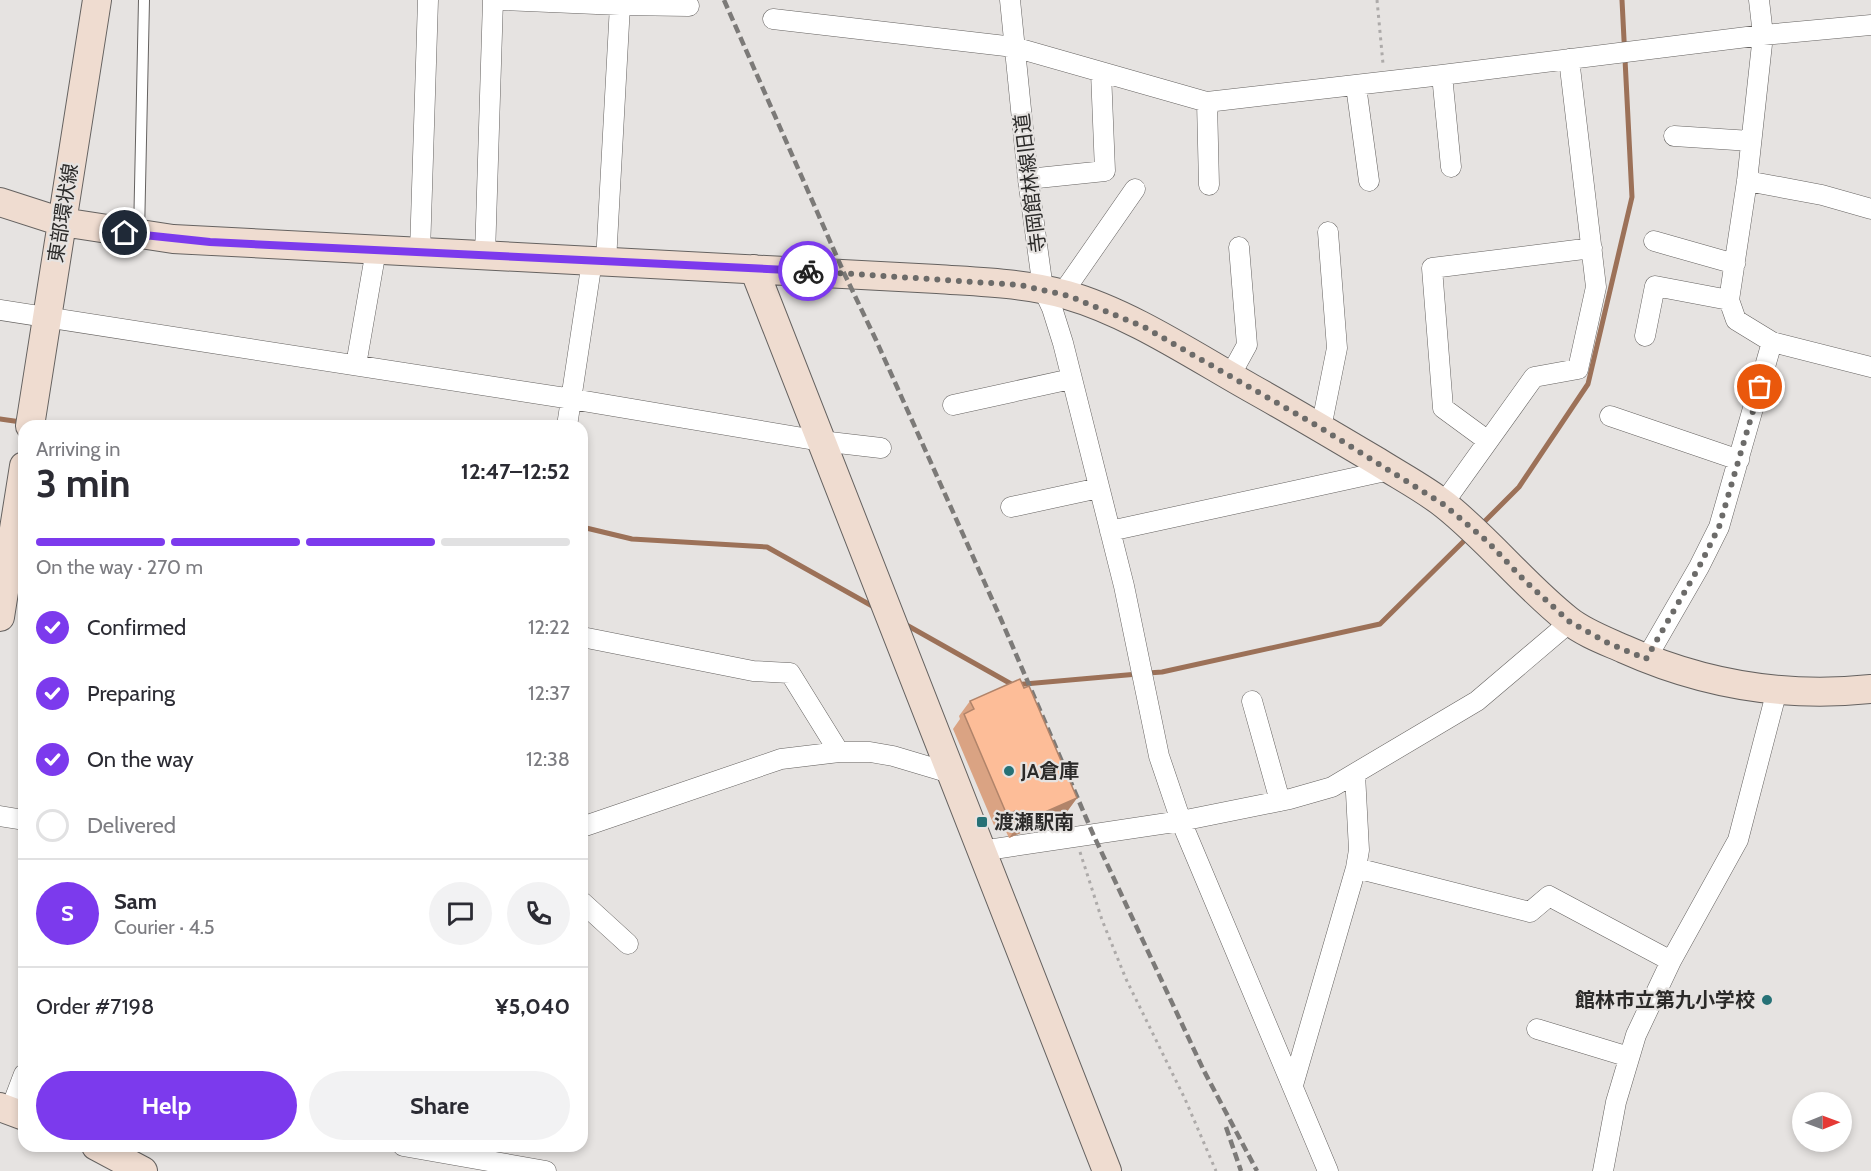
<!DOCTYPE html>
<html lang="en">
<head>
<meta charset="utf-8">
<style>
  :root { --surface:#fff; --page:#f2f2f3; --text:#2b2b33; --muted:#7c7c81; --line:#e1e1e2; --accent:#7c3aed }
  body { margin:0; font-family:Cabin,"Noto Sans JP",sans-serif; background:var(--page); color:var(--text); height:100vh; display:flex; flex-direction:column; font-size:22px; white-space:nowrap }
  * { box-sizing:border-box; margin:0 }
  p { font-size:20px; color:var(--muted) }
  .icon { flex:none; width:33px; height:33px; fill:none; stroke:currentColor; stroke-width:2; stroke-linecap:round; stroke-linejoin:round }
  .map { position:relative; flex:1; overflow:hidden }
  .details { position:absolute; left:18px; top:420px; width:570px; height:732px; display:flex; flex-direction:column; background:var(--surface); border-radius:18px; box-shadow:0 3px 9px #0003 }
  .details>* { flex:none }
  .needle { width:39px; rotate:89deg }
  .tools { position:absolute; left:1792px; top:1092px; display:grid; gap:12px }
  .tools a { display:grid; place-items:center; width:60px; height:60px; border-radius:50%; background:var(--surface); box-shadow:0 3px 9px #0003; font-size:30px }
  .pin { position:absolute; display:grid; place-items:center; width:51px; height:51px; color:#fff; margin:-26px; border:3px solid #fff; border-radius:50%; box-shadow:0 2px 6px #0007 }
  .courier { position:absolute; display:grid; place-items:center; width:60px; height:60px; margin:-30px; border:4px solid #7c3aed; border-radius:50%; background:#fff; color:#222; box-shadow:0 2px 8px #0007 }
  .head em { font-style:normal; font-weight:800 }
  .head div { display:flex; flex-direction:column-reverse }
  .head { display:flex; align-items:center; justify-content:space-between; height:102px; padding:0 18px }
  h1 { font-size:39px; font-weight:800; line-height:45px }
  .bar { display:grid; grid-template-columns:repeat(4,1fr); gap:9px 6px; align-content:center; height:72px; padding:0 18px }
  .bar i { height:8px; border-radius:4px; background:var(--line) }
  .bar .current { background:var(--accent) }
  .bar p { grid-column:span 4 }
  .line { display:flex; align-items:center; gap:15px; padding:0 18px; border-top:2px solid var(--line) }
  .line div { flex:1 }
  .round { display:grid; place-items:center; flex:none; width:63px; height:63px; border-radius:32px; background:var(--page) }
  ol { padding:0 18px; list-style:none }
  li { display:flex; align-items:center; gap:18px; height:66px }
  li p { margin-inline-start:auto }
  li .icon { padding:6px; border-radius:50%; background:var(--accent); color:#fff; stroke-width:4 }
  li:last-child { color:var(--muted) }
  li i { width:33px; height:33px; border:3px solid var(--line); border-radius:50% }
  .primary-button { display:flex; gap:12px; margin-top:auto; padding:12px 18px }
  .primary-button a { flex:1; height:69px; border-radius:36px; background:var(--accent); color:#fff; font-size:24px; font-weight:800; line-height:69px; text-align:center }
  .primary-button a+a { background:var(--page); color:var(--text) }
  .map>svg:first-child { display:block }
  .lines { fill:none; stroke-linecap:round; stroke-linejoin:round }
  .stream { stroke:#9c7158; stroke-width:5 }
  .lane-casing { stroke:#656260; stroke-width:12 }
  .street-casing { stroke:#656260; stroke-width:21 }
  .secondary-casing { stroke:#656260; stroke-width:30 }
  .path { stroke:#adaaa9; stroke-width:3; stroke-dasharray:3 4.5; stroke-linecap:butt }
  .lane { stroke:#fff; stroke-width:10 }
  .street { stroke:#fff; stroke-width:20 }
  .secondary { stroke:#efdcd0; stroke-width:28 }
  .rail { stroke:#7c7a78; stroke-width:4.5; stroke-dasharray:9 4.5; stroke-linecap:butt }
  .wall { fill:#daa383 }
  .shaded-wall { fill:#b1846a }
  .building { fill:#fdbd98; stroke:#b1846a; stroke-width:1.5 }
  .done { stroke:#6c6b69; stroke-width:6; stroke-dasharray:0 10.8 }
  .route { stroke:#7c3aed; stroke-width:8 }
  .poi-dot { fill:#267176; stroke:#e6e3e1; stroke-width:2 }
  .labels { text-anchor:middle; stroke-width:4.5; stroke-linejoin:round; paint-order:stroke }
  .street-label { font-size:20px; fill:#2b2a29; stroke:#e6e3e1 }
  .poi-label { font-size:20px; font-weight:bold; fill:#2b2a29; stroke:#e6e3e1; text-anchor:start }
</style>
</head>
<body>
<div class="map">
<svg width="1871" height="1171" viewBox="0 0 1871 1171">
  <rect width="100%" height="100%" fill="#e6e3e1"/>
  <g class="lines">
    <!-- stream -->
    <path class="stream" d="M0,419L21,422
      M1480,526L1519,487L1588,384L1632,197L1622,0
      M582,527L632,539L767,547L874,607
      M903,623L1013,685L1138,674
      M1148,673L1162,672L1380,624L1469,536"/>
    <defs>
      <path id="lane" d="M139,234L144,0"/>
      <path id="street" d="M500,0L620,5L689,6
        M1010,0L1028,179L1043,289L1052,308L1063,343L1124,586L1159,756L1181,821L1328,1171
        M773,19L1014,47L1207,102L1442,75L1763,35L1871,25
        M1442,75L1451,167
        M1356,86L1369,181
        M1207,102L1209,185
        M1674,136L1751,141
        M1028,179L1105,171L1101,72
        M1747,181L1822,195L1871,209
        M1654,241L1735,264
        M420,252L428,0
        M485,256L493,0
        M606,262L620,5
        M1062,294L1135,189
        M0,310L572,399L821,441L881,448
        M1645,336L1655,286L1729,300
        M1772,342L1871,367
        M356,365L376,250
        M1230,376L1247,345L1239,247
        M953,405L1071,379
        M1610,416L1739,460
        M567,426L592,261
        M1321,428L1337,348L1328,232
        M1488,441L1443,408L1432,268L1592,248
        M1443,504L1534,377L1578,369L1596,287L1569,59
        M1011,507L1099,488
        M1110,531L1390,470
        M582,637L753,671L790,673L839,752
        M1646,659L1699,567L1719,527L1772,342L1736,320L1729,300L1747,181L1763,35L1759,0
        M1252,701L1280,801
        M0,816L24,820
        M582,827L781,759L839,752H870L893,756L950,773
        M981,851L1181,821L1290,799L1332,787L1477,701L1570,622
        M1356,868L1530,912L1549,896L1671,961
        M582,902L628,944
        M1537,1029L1629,1057
        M1293,1085L1356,868L1359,850L1355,774
        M10,1111L24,1074
        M403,1146L546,1171
        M1603,1171L1616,1102L1636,1035L1671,961L1738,840L1777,690"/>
      <path id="secondary" d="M0,202L62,222L173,239L937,279C981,282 1025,283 1067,295C1130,313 1194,356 1251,388C1294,412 1336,437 1378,462C1400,476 1425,489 1445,505C1489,540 1524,585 1568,620C1584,633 1606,641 1624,649C1702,684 1786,698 1871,689
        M754,269L1107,1171
        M30,426L97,0
        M0,617L24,466
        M0,1107L24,1116
        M96,1146L143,1171"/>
    </defs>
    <!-- lane casing -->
    <use href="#lane" class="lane-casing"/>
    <!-- street casing -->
    <use href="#street" class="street-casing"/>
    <!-- secondary casing -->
    <use href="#secondary" class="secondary-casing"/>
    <!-- path -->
    <path class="path" d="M1377,0L1383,64
      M1080,852L1102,920L1126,979L1185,1099L1216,1171"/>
    <!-- lane -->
    <use href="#lane" class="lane"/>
    <!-- street -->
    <use href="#street" class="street"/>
    <!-- secondary -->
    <use href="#secondary" class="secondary"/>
    <!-- rail -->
    <path class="rail" d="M724,0L844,273L876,340L1000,617L1093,834L1204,1071L1257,1171
      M1226,1127L1241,1171"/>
  </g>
  <!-- wall -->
  <path class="wall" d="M970,701L1077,798L1066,813L1009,838L1004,827L996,830L953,729L960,719L959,716Z"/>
  <!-- shaded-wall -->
  <path class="shaded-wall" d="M1077,798L1066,813L1009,838L1020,823Z
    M1015,811L1004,827L996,830L1007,815Z"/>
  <!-- building -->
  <path class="building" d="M1020,679L1024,688L1029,686L1077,798L1020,823L1015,811L1007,815L964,714L974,709L970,701Z"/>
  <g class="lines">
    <!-- done -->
    <path class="done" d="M808,271L1020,285L1069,296L1144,327L1321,428L1443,504L1487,541L1526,582L1570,622L1606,642L1646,659L1699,567L1719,527L1760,387"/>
    <!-- route -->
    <path class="route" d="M125,233L210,242L808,271"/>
  </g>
  <!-- markers -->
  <g class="poi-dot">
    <circle cx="1009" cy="771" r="6"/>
    <rect x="976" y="816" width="12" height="12" rx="3"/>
    <circle cx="1767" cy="1000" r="6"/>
  </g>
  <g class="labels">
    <!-- street labels -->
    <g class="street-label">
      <text transform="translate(1030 183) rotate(-97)" y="7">寺岡館林線旧道</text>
      <text transform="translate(63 213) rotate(-81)" y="7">東部環状線</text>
    </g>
    <!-- poi labels -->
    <g class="poi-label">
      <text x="1021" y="778">JA倉庫</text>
      <text x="994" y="829">渡瀬駅南</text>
      <text x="1755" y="1007" text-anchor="end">館林市立第九小学校</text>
    </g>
  </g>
</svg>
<div class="tools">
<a><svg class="needle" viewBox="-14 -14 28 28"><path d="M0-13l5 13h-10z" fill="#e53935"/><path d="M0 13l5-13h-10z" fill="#7c7c81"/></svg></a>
</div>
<div class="pin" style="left:1760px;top:387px;background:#ea580c"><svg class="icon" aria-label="bag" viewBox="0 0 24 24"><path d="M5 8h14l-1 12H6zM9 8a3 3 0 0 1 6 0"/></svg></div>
<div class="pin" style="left:125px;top:233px;background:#1f2937"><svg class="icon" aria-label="home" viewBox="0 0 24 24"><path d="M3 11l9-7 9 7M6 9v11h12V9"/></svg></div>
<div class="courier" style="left:808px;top:271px"><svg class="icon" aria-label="bike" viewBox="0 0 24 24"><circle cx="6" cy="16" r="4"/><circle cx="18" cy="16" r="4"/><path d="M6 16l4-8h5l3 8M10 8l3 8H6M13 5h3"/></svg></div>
<section class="details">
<div class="head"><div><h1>3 min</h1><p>Arriving in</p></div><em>12:47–12:52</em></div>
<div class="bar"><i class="current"></i><i class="current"></i><i class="current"></i><i></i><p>On the way · 270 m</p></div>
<ol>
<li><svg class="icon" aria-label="check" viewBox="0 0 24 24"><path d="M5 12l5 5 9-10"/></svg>Confirmed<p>12:22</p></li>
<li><svg class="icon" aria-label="check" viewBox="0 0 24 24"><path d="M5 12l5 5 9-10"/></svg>Preparing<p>12:37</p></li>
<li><svg class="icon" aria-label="check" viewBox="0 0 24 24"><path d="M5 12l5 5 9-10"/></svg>On the way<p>12:38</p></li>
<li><i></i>Delivered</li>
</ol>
<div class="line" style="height:108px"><b class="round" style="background:var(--accent);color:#fff">S</b><div><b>Sam</b><p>Courier · 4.5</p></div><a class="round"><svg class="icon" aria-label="chat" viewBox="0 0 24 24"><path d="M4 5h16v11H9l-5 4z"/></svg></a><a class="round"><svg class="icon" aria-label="phone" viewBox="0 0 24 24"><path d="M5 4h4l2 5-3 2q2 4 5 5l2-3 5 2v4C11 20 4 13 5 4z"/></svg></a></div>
<div class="line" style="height:78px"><div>Order #7198</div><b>¥5,040</b></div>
<div class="primary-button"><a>Help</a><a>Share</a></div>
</section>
</div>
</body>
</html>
